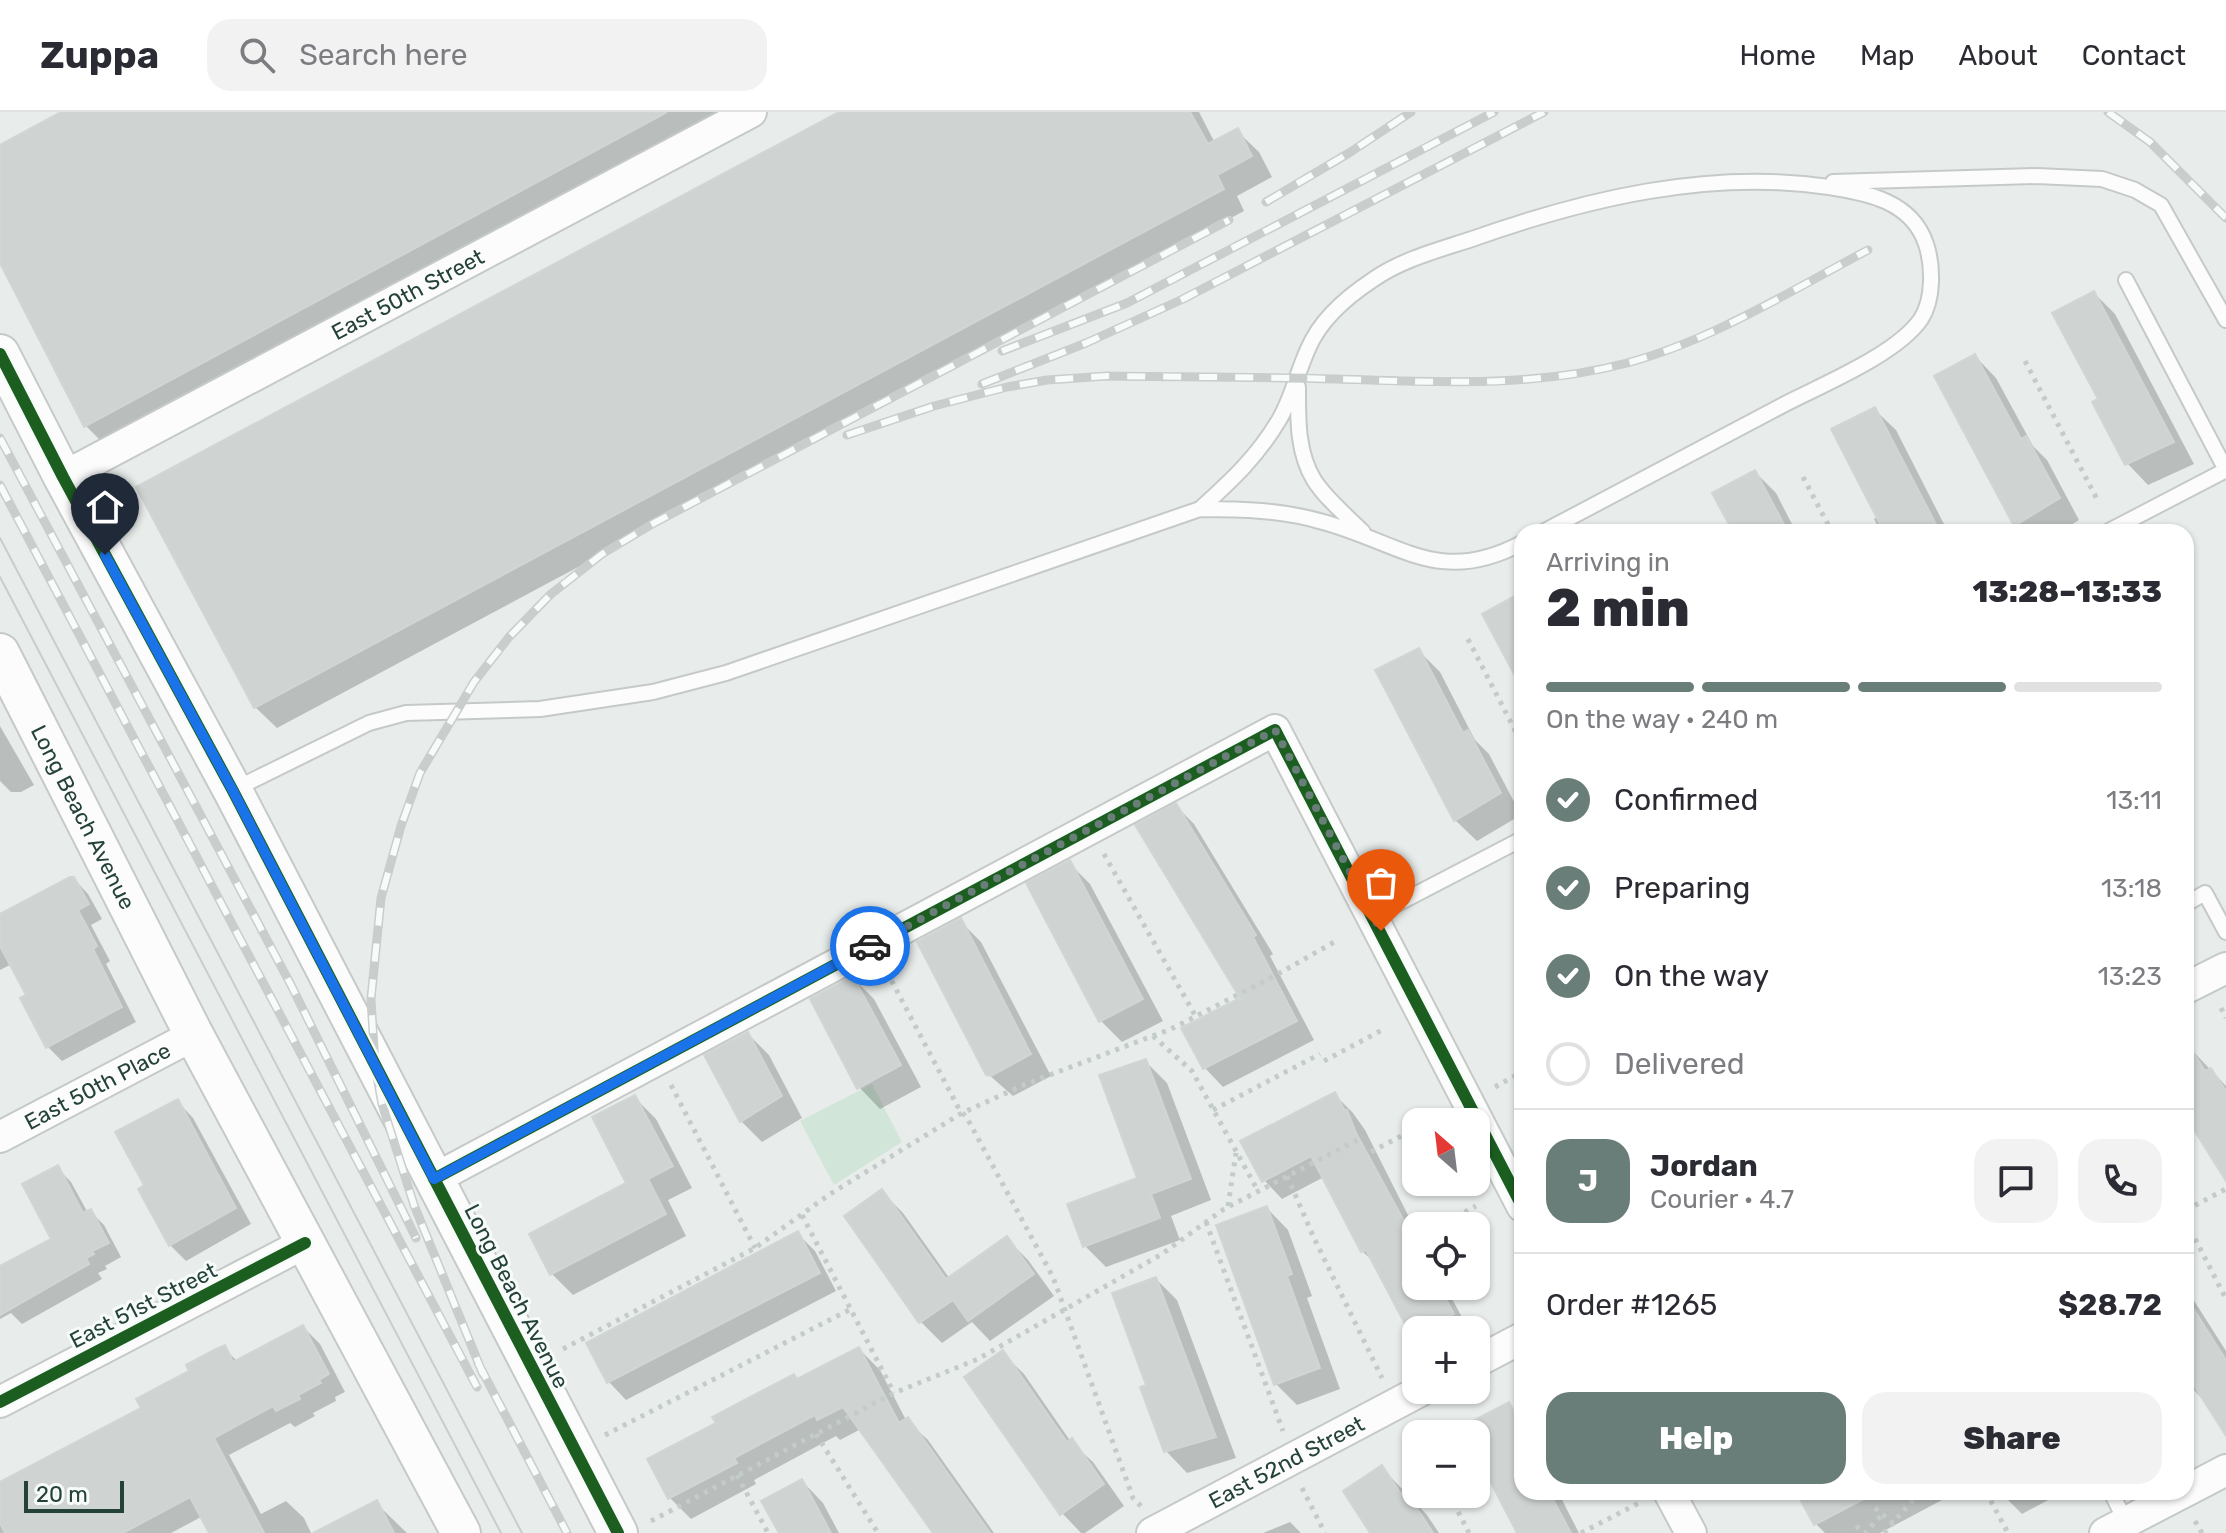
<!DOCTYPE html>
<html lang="en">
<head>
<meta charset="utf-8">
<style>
  :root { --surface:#fff; --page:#f2f2f3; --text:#2b2b33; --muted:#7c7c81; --line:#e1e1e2; --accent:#697e78 }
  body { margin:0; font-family:Rubik,sans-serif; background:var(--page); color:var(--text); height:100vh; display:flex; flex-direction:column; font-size:30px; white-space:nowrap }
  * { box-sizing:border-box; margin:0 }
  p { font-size:26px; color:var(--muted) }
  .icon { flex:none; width:44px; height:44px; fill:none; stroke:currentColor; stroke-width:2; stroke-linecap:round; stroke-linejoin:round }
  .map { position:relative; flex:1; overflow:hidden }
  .drawer { position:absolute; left:1514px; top:412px; width:680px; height:976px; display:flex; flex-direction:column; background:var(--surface); border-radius:24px; box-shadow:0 2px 6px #0004 }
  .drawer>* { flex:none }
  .needle { width:52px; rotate:332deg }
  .controls { position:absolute; left:1402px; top:996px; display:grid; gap:16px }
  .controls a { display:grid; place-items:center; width:88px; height:88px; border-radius:16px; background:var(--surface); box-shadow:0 2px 6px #0004; font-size:40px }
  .scale { position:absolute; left:24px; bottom:20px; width:100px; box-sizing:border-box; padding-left:8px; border:4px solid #24423a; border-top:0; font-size:22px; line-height:28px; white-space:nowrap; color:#24423a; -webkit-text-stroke:6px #f7fbf9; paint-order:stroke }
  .pin { position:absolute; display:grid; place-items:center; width:68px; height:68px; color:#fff; margin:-82px -34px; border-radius:50% 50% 50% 0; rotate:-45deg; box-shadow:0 0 8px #0007 }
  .pin .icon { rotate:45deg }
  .courier { position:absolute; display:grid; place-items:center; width:80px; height:80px; margin:-40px; border:6px solid #1a73e8; border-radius:50%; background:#fff; color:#222; box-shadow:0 2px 10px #0007 }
  .headline em { font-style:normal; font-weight:800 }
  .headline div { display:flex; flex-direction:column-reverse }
  .headline { display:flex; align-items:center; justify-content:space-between; height:136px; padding:0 32px }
  h1 { font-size:52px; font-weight:800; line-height:60px }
  .bar { display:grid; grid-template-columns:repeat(4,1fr); gap:12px 8px; align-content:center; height:96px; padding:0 32px }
  .bar i { height:10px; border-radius:6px; background:var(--line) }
  .bar .active { background:var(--accent) }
  .bar p { grid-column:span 4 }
  .line { display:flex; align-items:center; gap:20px; padding:0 32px; border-top:2px solid var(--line) }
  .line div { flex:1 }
  .round { display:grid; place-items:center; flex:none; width:84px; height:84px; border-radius:24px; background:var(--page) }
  ol { padding:0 32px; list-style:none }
  li { display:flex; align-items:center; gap:24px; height:88px }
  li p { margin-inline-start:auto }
  li .icon { padding:8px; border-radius:50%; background:var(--accent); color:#fff; stroke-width:4 }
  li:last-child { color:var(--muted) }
  li i { width:44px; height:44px; border:4px solid var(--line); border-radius:50% }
  .action { display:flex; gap:16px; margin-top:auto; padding:16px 32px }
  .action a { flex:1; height:92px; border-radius:24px; background:var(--accent); color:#fff; font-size:32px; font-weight:800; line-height:92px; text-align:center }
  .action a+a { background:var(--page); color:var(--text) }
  header { display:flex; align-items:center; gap:48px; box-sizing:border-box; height:112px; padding:0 40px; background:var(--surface); border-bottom:2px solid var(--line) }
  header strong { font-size:38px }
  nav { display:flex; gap:44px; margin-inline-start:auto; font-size:28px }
  .search { width:560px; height:72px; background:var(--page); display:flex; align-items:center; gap:20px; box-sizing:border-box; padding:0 28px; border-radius:24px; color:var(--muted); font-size:30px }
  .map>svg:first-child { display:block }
  .green { fill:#d1e6d8 }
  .shadow { fill:#0003 }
  .building { fill:#cfd4d2; stroke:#d1d6d4; stroke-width:2 }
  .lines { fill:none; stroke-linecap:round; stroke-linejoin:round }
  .service-casing { stroke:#c5cac8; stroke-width:18 }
  .minor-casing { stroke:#c5cac8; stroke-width:34 }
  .tertiary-casing { stroke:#c5cac8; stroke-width:42 }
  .path { stroke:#c3ccca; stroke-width:5; stroke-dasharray:4 6; stroke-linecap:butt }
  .service { stroke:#fcfcfc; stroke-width:14 }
  .minor { stroke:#fcfcfc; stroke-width:30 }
  .tertiary { stroke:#fcfcfc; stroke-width:38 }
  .tram { stroke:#c9cdcc; stroke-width:2 }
  .rail-casing { stroke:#c9cdcc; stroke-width:9 }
  .rail { stroke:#f7fbf9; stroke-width:6; stroke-dasharray:18; stroke-linecap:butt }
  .cycleway-casing { stroke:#f7fbf9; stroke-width:17 }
  .cycleway { stroke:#1b5e20; stroke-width:12 }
  .done { stroke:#697e78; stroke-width:8; stroke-dasharray:0 14.4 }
  .route { stroke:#1a73e8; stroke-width:10 }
  .labels { text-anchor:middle; stroke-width:6; stroke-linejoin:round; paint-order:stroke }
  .street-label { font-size:22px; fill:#24423a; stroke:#f7fbf9 }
</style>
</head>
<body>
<header>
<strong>Zuppa</strong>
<div class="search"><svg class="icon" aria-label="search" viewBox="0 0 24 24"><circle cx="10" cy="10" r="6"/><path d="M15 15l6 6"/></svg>Search here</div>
<nav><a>Home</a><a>Map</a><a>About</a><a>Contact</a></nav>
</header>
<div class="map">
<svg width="2226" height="1421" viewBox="0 0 2226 1421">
  <rect width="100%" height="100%" fill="#e8edeb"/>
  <!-- green -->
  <path class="green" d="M872,972L902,1030L834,1073L800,1009Z"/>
  <!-- shadow -->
  <path class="shadow" d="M65,0H746L114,342L86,314L0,147V35Z
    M843,0H1199L1215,31L1237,19L1259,40L1272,65L1237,84L1244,99L277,616L255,595Z
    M2094,181L2115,202L2194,352L2148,373L2127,351L2100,288Z
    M1975,244L1996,266L2033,334L2047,348L2079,408L2060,420H2023L2016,413L1936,265Z
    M1874,297L1896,318L1948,420H1881L1874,407L1879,404Z
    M1755,360L1776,381L1796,420H1735Z
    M1418,538L1440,560L1475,628L1489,642L1521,703L1477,729L1455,708Z
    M0,614L34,673L21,680H11L0,669Z
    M1176,694L1194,712L1273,842L1270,844L1314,928L1223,975L1205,956L1184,917L1243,886Z
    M1069,751L1090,772L1163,909L1122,930L1101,909Z
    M74,767L88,782L102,807L91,813L110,849L106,852L136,910L62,949L48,935L28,884L10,853L0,858V800L1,803Z
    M960,809L981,830L1051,964L1013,984L988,962Z
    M853,866L874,887L921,975L880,997L859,975Z
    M748,922L769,943L802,1006L762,1030L741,1009Z
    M2187,933L2226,974V1065L2186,1006Z
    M1145,949L1167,971L1211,1088L1171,1104L1180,1128L1106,1155L1085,1134L1140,1067Z
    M1334,982L1353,1001L1365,1018L1416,1119V1174H1445L1469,1218H1416V1226L1376,1152L1362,1139L1324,1065L1282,1087L1264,1068Z
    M635,986L656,1007L692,1076L668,1088L686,1124L573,1183L552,1162L629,1072Z
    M177,989L193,1006L251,1112L186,1149L170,1133L147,1074Z
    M57,1056L71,1070L88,1101L90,1099L104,1113L121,1145L105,1154L107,1157L98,1161L102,1167L22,1212L11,1201L0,1207V1157L53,1128Z
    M882,1080L903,1101L950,1167L1007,1127L1028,1148L1054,1184L990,1229L972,1210L942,1231L921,1210Z
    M1267,1096L1288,1118L1312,1184L1307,1186L1340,1277L1297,1293L1276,1272Z
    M797,1121L815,1139L836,1179L626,1288L609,1270Z
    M1156,1167L1177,1188L1236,1346L1187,1361L1166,1339L1148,1274Z
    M2186,1176L2226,1239V1314L2186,1269Z
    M303,1215L320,1232L345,1280L335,1285L336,1289L313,1301L315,1304L295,1315L290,1311L229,1343L261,1402L286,1389L304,1406L311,1421H211L203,1404L171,1421H0V1373L143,1297L224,1236L238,1250Z
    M859,1237L880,1258L906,1308L928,1328L994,1421H935L861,1317L840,1328L836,1324L754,1368L756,1372L691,1407L670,1386L798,1269Z
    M1002,1241L1024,1262L1071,1330L1093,1350L1124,1394L1085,1421H1081L1062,1401Z
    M1508,1293L1522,1306V1380H1558L1579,1421H1520L1474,1322Z
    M1382,1356L1427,1403L1439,1421H1375Z
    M802,1369L823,1391L839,1421H781Z
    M1799,1380H1957L1880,1421H1825L1816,1412Z
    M2000,1380H2063L2022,1402Z
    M376,1391L407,1421H318Z
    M1290,1410L1301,1421H1263Z"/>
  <!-- building -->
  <path class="building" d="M61,0H667L84,315L0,151V33Z
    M839,0H1190L1208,32L1238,16L1252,44L1217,63L1224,77L254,596L136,375Z
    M2094,179L2174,330L2125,353L2092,290L2098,287L2052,201Z
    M1975,242L2021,327L2026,324L2060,386L2014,414L1934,264Z
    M1875,295L1940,420H1884L1831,317Z
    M1755,358L1788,420H1733L1712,381Z
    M1522,480V577L1482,502Z
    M1419,536L1463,621L1468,618L1501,681L1454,709L1375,558Z
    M1176,691L1256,823L1253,825L1297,909L1203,957L1181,916L1240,886L1135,713Z
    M1070,748L1143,887L1099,910L1026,771Z
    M70,765H74L89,792L78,798L97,834L93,837L122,895L46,936L20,886L26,883L0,834V802Z
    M961,806L1031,942L991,964L986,963L917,830Z
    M853,864L901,953L857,977L810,887Z
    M748,920L782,984L740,1010L704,943Z
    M2186,929L2205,959L2211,956L2226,979V1069L2186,1005Z
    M1146,947L1191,1067L1151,1082L1160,1106L1083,1135L1067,1092L1137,1066L1099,963Z
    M1335,980L1345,999L1347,998L1356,1021L1416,1131V1174H1439L1454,1202L1423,1218H1416V1233L1366,1138L1361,1140L1311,1044L1262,1070L1240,1029Z
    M635,983L673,1054L648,1067L666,1102L550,1163L529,1122L626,1071L592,1005Z
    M178,987L236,1096L169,1134L138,1077L144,1073L115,1020Z
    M58,1053L83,1101L91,1097L109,1131L92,1139L94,1142L86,1146L89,1152L0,1203V1154L51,1127L22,1072Z
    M882,1077L946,1167L1007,1124L1034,1162L968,1209L953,1188L919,1211L844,1104Z
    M1267,1094L1292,1162L1287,1164L1320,1256L1274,1273L1216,1113Z
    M798,1119L820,1161L607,1271L586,1231Z
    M1156,1165L1216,1325L1164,1340L1140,1275L1146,1273L1112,1181Z
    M2186,1185L2226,1248V1324L2186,1261Z
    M303,1213L329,1262L319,1268L321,1271L298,1283L300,1287L276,1299L273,1294L214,1326L264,1421H209L190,1385L123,1421H5L0,1411V1370L141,1296L136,1287L189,1259L186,1253L214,1238L225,1233L233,1250Z
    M859,1235L899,1311L908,1305L990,1421H933L843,1295L817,1308L815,1303L734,1346L737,1351L668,1387L647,1347L716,1311L712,1305L794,1262L797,1267Z
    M1003,1238L1067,1330L1072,1326L1104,1372L1060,1403L964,1265Z
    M1509,1290L1522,1316V1380H1549L1571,1421H1517L1478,1346L1483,1344L1476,1330V1322H1472L1467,1312Z
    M1382,1353L1401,1382L1406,1379L1433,1421H1370L1343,1379Z
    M802,1367L831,1421H779L761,1389Z
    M1796,1380H1877L1814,1413Z
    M377,1388L394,1421H313Z"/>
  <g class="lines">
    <defs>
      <path id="service" d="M1833,70L2037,64L2102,67L2135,78L2161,93L2226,208
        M1298,275C1298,307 1297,340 1314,368C1326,387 1347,404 1363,420
        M1200,397C1231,369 1257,345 1279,308C1292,286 1297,261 1308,237C1320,208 1348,184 1374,167C1403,147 1439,138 1472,127C1585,87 1709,57 1829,75C1869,81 1912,90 1926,132C1933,153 1934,187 1921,207C1897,242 1824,272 1785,292C1705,335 1624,377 1543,420
        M2107,420L2226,358L2126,168
        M233,678L369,611L406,601L540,597L653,580L726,561L1200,397C1241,397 1282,398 1323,410C1401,431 1439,475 1522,431
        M2186,792L2205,781L2226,820
        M1374,804L1522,727
        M2111,1380L2126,1410"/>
      <g id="minor">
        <path id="s1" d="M63,365L751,0"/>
        <path d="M2186,876L2226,856"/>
        <path id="s2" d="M0,1025L194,923"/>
        <path d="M434,1067L1275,618L1522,1094"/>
        <path d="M1476,1250L1522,1226"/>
        <path d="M0,1290L305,1131"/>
        <path d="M2186,1379L2226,1358"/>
        <path d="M1669,1380L1691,1421"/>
        <path id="s3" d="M1152,1421L1422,1278"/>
        <path d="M2105,1421L2184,1380"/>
      </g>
      <g id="tertiary">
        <path d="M0,242L63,365L233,679L618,1421"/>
        <path id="s4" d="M0,541L194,923L461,1421"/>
      </g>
    </defs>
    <!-- service casing -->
    <use href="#service" class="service-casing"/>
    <!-- minor casing -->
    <use href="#minor" class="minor-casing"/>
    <!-- tertiary casing -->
    <use href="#tertiary" class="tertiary-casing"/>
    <!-- path -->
    <path class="path" d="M2025,249L2099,391
      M1803,365L1832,420
      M1468,527L1522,632
      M1104,742L1196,905
      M887,860L959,997L967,1006L1053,1165L1133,1386L1141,1394
      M2221,896L2226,906
      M1153,924L1192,959L1258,1079
      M1324,949L1384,917
      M671,973L755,1136
      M1495,975L1522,960
      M1213,998L1320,942
      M1426,1010L1431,1008
      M1371,1040L1416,1016
      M1287,1064L1314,1126L1382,1266
      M1228,1094L1236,1041
      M2186,1098L2226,1077
      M802,1103L894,1281
      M2186,1109L2226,1187
      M1206,1110L1283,1319
      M1438,1114L1476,1094
      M1416,1126V1125
      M563,1237L755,1136L830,1082L962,1001L1026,972L1171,917L1278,862L1336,829
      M816,1322L878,1421
      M605,1323L851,1197
      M737,1363L768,1421
      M1302,1376L1325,1421
      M1986,1380L2008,1421
      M1449,1382L1469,1421
      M1875,1396L1893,1411
      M651,1409L894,1281L978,1247L1162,1142L1224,1097L1363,1025
      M2195,1409L2202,1421
      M1856,1414L1865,1421L1882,1403
      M1581,1421L1641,1390
      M1884,1421L1920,1380"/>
    <!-- service -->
    <use href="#service" class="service"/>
    <!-- minor -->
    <use href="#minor" class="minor"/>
    <!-- tertiary -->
    <use href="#tertiary" class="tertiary"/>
    <!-- tram -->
    <path class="tram" d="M0,426L522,1421
      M0,465L501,1421"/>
    <defs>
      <path id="rail" d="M2108,0L2150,30L2226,106
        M1266,90L1349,41L1411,0
        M1002,239L1127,191L1494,0
        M982,272L1086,231L1183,187L1544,0
        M847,323L934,294L1007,275L1047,268L1107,264C1184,265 1261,265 1337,267C1435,270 1532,276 1627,251C1713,228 1790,179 1868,138
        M0,326L291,873L416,1126
        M0,373L477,1275
        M478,1251L567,1421
        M483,1262L414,1093L382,992L375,954L371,887L381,786L401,714L420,661L474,570L509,525L551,482L602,442L654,411L1229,108"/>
    </defs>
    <!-- rail casing -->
    <use href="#rail" class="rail-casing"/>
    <!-- rail -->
    <use href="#rail" class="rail"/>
    <defs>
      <path id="cycleway" d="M0,242L63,365L233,679L618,1421
        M434,1067L1275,618L1522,1094
        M0,1290L305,1131"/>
    </defs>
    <!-- cycleway casing -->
    <use href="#cycleway" class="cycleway-casing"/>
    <!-- cycleway -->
    <use href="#cycleway" class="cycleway"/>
  </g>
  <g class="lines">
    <!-- done -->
    <path class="done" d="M870,834L1275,618L1381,819"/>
    <!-- route -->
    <path class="route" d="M105,443L233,679L434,1067L870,834"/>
  </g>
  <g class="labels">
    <!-- street labels -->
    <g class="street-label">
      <text dy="8" stroke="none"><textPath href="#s1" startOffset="390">East 50th Street</textPath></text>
      <text dy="8" stroke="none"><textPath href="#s4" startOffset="184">Long Beach Avenue</textPath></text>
      <text dy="8" stroke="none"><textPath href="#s2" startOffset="110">East 50th Place</textPath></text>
      <text transform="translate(517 1184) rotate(63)" y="8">Long Beach Avenue</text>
      <text transform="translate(143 1193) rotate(-27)" y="8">East 51st Street</text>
      <text dy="8" stroke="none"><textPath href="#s3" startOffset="152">East 52nd Street</textPath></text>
    </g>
  </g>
</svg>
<div class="controls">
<a><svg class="needle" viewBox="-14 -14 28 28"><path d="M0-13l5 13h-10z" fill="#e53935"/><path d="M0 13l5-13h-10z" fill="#7c7c81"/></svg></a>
<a><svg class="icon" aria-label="locate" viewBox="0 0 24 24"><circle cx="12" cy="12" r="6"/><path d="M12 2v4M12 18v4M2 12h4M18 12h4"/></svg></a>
<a>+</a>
<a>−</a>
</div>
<div class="scale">20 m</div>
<div class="pin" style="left:1381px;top:819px;background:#ea580c"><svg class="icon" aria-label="bag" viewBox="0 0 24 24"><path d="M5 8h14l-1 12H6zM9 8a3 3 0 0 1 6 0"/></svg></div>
<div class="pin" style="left:105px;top:443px;background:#1f2937"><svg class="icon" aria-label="home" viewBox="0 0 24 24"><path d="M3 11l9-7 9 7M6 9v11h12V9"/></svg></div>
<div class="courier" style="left:870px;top:834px"><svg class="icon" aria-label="car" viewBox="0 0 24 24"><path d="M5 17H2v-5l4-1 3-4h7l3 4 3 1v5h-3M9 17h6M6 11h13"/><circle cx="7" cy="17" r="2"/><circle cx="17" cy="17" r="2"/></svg></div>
<section class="drawer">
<div class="headline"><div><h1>2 min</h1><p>Arriving in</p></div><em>13:28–13:33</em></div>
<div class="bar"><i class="active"></i><i class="active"></i><i class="active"></i><i></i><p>On the way · 240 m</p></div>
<ol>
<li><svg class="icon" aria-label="check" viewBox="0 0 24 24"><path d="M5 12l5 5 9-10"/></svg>Confirmed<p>13:11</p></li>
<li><svg class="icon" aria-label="check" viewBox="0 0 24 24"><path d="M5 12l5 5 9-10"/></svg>Preparing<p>13:18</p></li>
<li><svg class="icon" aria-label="check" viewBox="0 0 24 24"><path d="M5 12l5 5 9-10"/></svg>On the way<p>13:23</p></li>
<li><i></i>Delivered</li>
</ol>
<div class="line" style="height:144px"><b class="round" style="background:var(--accent);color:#fff">J</b><div><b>Jordan</b><p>Courier · 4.7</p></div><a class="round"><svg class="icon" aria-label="chat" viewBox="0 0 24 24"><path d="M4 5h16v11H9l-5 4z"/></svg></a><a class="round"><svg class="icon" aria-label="phone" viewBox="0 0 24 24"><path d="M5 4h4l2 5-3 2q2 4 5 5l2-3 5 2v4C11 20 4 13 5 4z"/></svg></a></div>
<div class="line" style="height:104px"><div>Order #1265</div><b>$28.72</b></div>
<div class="action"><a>Help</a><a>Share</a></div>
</section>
</div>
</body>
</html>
